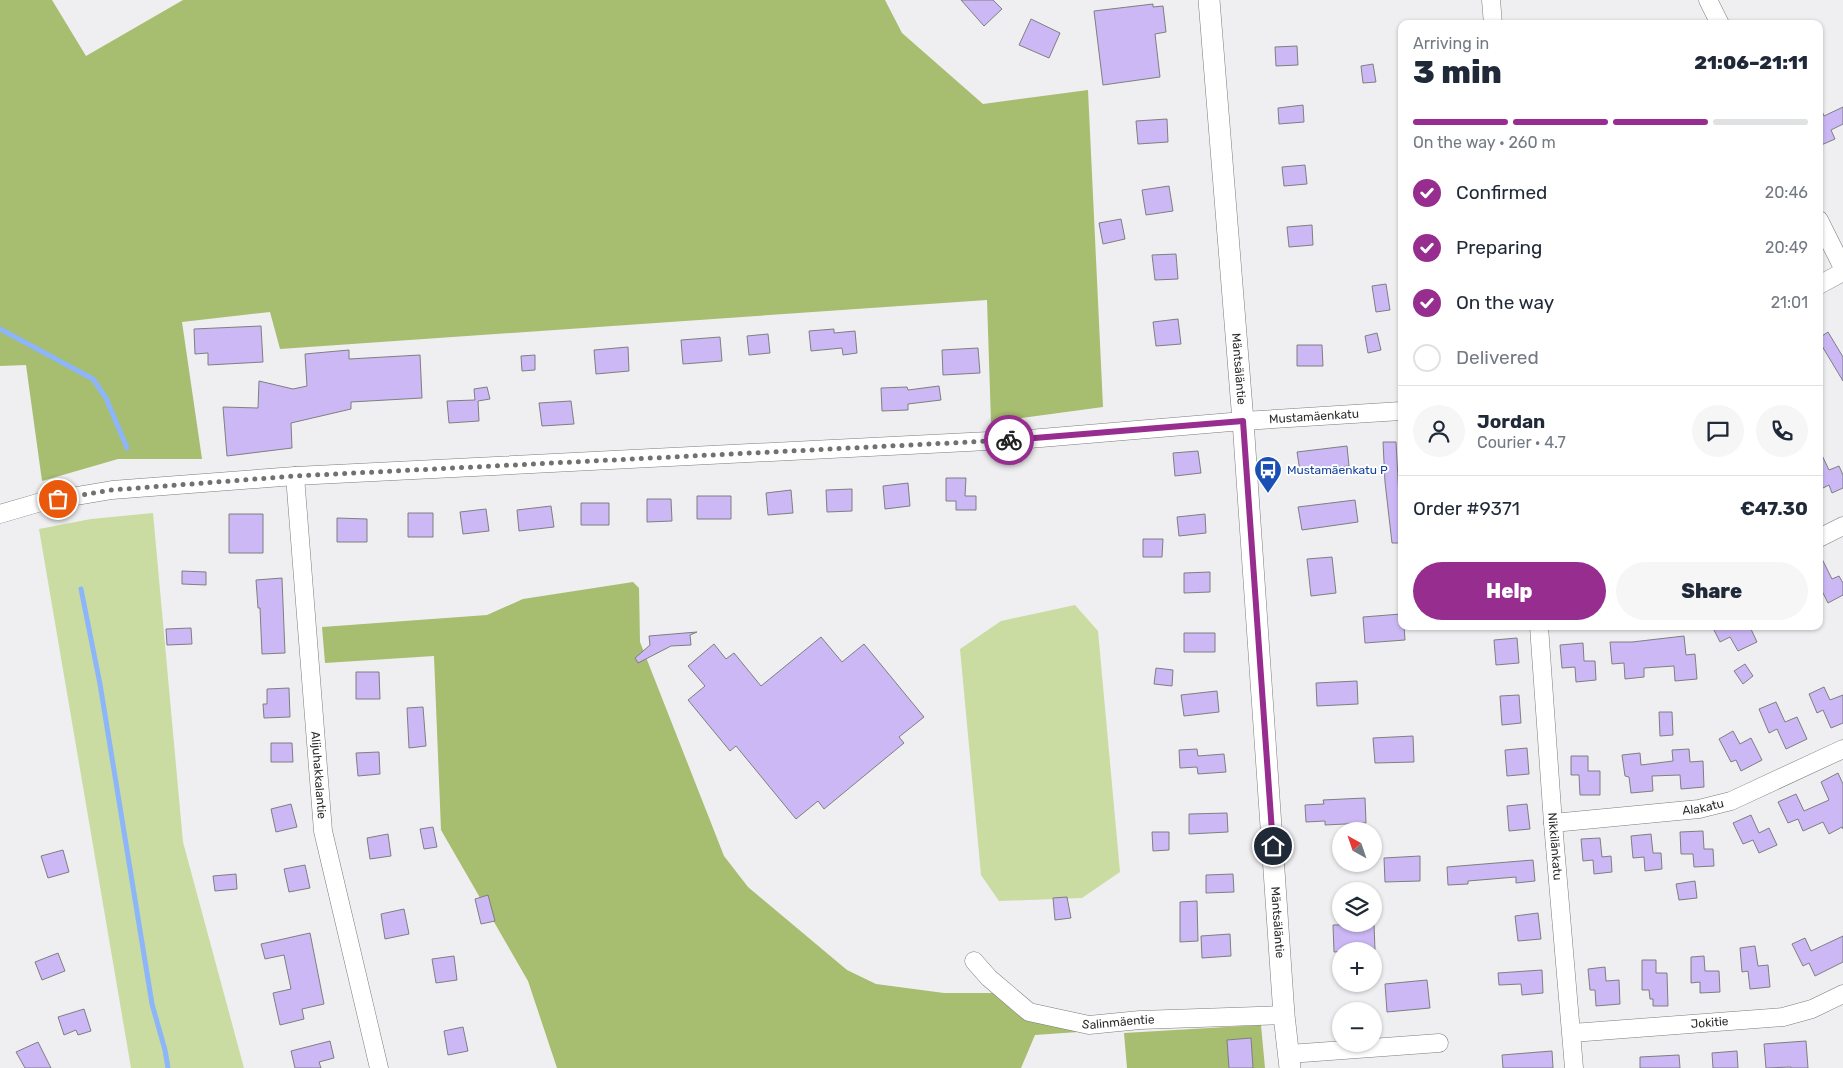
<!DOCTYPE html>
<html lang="en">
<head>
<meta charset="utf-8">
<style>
  :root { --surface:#fff; --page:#f6f6f7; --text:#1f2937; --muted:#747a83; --line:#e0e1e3; --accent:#972d8f }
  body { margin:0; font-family:Rubik,sans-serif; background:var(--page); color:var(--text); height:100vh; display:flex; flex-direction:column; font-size:19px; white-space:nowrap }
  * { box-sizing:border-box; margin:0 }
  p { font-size:16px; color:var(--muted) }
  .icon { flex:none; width:28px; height:28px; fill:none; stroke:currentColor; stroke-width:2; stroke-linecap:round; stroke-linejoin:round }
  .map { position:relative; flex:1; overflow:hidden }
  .sheet { position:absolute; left:1398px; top:20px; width:425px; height:610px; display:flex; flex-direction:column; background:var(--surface); border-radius:10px; box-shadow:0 1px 4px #0004 }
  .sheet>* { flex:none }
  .needle { width:32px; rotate:320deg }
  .fabs { position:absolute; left:1332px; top:822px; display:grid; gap:10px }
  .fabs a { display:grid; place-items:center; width:50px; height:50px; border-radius:50%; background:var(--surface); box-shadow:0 1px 4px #0004; font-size:25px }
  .pin { position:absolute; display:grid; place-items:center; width:42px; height:42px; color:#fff; margin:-21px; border:2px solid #fff; border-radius:50%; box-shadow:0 1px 5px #0007 }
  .courier { position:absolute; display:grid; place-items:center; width:50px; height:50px; margin:-25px; border:4px solid #972d8f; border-radius:50%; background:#fff; color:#222; box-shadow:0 1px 6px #0007 }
  .overview em { font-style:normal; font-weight:800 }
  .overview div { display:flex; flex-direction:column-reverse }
  .overview { display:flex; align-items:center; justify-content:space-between; height:85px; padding:0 15px }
  h1 { font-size:32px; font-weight:800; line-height:38px }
  .bar { display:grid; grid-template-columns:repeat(4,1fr); gap:8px 5px; align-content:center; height:60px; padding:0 15px }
  .bar i { height:6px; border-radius:4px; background:var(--line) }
  .bar .current { background:var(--accent) }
  .bar p { grid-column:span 4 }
  .line { display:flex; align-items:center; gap:12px; padding:0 15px; border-top:1px solid var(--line) }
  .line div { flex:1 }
  .round { display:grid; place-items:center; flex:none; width:52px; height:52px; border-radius:26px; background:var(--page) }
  ol { padding:0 15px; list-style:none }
  li { display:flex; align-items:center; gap:15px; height:55px }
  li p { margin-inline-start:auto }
  li .icon { padding:5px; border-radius:50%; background:var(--accent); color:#fff; stroke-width:4 }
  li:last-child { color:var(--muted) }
  li i { width:28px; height:28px; border:2px solid var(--line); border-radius:50% }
  .cta { display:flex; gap:10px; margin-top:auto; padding:10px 15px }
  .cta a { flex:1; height:58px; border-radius:30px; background:var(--accent); color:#fff; font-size:20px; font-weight:800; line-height:58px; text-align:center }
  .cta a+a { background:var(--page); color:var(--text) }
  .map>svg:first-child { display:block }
  .green { fill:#cadca2 }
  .forest { fill:#a7bd6f }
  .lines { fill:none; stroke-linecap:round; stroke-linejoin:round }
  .stream { stroke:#8cb6f9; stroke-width:5 }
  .building { fill:#cbb8f4; stroke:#7f7f80 }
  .minor-casing { stroke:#7c7c7e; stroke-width:19 }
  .tertiary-casing { stroke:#7c7c7e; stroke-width:22 }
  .minor { stroke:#fff; stroke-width:18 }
  .tertiary { stroke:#fff; stroke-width:21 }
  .done { stroke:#717172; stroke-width:5; stroke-dasharray:0 9 }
  .route { stroke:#972d8f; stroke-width:6 }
  .labels { text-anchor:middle; stroke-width:4; stroke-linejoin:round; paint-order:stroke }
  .street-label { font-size:12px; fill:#2d2d2e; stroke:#fcfdfe }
  .transit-label { font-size:12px; fill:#164399; stroke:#fcfdfe; text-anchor:start }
</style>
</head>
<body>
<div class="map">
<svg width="1843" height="1068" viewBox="0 0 1843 1068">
  <rect width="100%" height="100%" fill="#efeff1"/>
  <!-- green -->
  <path class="green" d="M153,513L183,842L244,1068H131L39,529L91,519Z
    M1075,605L1098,631L1120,872L1082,898L999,901L981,875L960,649L1001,621Z"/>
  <!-- forest -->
  <path class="forest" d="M0,0H52L86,56L183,0H885L902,33L983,104L1088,90L1103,407L991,422L987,300L280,349L270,312L182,322L202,459H118L42,481L26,365L0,366Z
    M633,582L639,588L640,642L724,856L748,887L847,970L876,984L944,993H993L1026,1017L1069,1028L1078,1032L1035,1035L1021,1068H557L528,981L441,830L434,656L325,663L322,627L487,615L523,599Z
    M1261,1025L1265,1068H1127L1124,1033Z"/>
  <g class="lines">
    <!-- stream -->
    <path class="stream" d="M0,329L93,379L106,398L127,448
      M81,589L100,684L152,1004L165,1050L168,1068"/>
  </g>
  <!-- building -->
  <path class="building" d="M961,0H993L1002,9L984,26Z
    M1153,4V7L1163,6L1166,32L1155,34L1160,77L1103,85L1094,11Z
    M1031,19L1060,33L1049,58L1019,45Z
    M1297,46L1298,65L1276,66L1275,47Z
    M1373,64L1376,82L1363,83L1361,66Z
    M1819,104L1824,116L1843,107V124L1831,130L1835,139L1819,146Z
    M1303,105L1304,122L1279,124L1278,108Z
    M1167,119L1168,142L1138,144L1136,121Z
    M1305,165L1307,184L1284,186L1282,167Z
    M1169,186L1173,211L1146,215L1142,190Z
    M1121,219L1125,239L1103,244L1099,223Z
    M1312,225L1313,245L1289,247L1287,227Z
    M1176,254L1178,279L1155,280L1152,255Z
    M1386,284L1390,310L1376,312L1372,286Z
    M1178,319L1181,344L1156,346L1153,322Z
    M261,326L263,362L208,365V353L195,354L194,329Z
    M834,329V333L855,331L857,353L843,355L842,348L811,351L809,331Z
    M1828,332L1843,357V381L1819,341V338Z
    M1377,333L1381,350L1368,353L1365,336Z
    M768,334L770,353L749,355L747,336Z
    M720,337L722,361L683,364L681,340Z
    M1297,345H1322L1323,366H1297Z
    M628,347L629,371L596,374L594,350Z
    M978,348L980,373L943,375L942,350Z
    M349,350V359L420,355L422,398L351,402V409L291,423L292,448L227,456L223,407L258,408L259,381L293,389L307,386L305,354Z
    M535,355V370L522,371L521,356Z
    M939,386L941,400L908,404V410L882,411L881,388L907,387L908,390Z
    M487,387L490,399L478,401L479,421L449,423L447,401L475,400L474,389Z
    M571,401L574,424L542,426L539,403Z
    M1383,442H1396L1399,497H1401V543H1392L1385,482Z
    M1347,446L1349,466L1300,471L1297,452Z
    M1819,449L1829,470L1839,466L1843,475V488L1832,493L1829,485L1819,490Z
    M1198,451L1201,473L1175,476L1173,453Z
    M946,478H966L965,496H976V510H956V501H946Z
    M908,483L910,506L885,509L883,486Z
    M852,489V511L827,512L826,490Z
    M791,490L793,513L768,515L766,493Z
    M697,496H731V519H697Z
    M647,499H671L672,521L647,522Z
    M1355,500L1358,522L1302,530L1298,507Z
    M581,503H609V525H581Z
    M551,506L554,527L519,531L517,510Z
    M486,509L489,531L463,534L460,512Z
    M408,513H433V537H408Z
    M229,514H263V553H229Z
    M1205,514L1206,533L1179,536L1177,517Z
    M337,518L367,519V542H337Z
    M1143,539H1163L1162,557H1143Z
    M1819,553L1832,579L1839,576L1843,583V595L1828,603L1819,585Z
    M1332,557L1336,593L1311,596L1307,559Z
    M182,571L206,572V585L182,584Z
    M1210,572V592L1184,593V573Z
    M282,578L285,653L262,654L260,608H258L256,580Z
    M1401,614V626H1404L1405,640L1365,643L1363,617Z
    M1712,626H1751L1750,627L1757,642L1738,651L1730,637L1720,642Z
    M191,628L192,644L167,645L166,629Z
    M697,632L690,635L691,645L671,646L638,663L635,658L650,645L649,636Z
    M1184,633H1215V652H1184Z
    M1684,636L1686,655L1695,654L1697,679L1675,681L1674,666L1644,668V677L1625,679L1624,663L1612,664L1610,642H1632Z
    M821,637L842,662L864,644L924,717L899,737L904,743L824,809L818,801L796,819L736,746L730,751L688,700L705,686L688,666L714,644L726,659L734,653L761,686Z
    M1517,638L1519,663L1496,665L1494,640Z
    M1583,643L1584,661H1595L1596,680L1576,682L1575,667L1562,668L1560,645Z
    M1745,664L1753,676L1743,684L1734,671Z
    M1156,668L1173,670L1172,686L1154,684Z
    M356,672H379L380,699H356Z
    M1357,681L1358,704L1317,706L1316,683Z
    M1824,687L1830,700L1843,695V723L1831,728L1823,710L1817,713L1809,694Z
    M289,688L290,717L264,718L263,704H267V689Z
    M1217,691L1219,712L1184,716L1181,695Z
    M1519,695L1521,723L1502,725L1500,696Z
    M1776,702L1785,722L1797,717L1807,739L1786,749L1777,729L1769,733L1759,709Z
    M423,707L426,746L409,748L407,708Z
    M1659,712H1672L1673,735L1660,736Z
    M1733,731L1740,744L1751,738L1762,760L1741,771L1736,760L1731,762L1719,739Z
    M1413,736L1414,762L1375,763L1373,738Z
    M271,743H292L293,762H271Z
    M1527,748L1529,774L1507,776L1505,750Z
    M1197,749L1198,756L1224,754L1226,772L1198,774L1197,767L1180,768L1179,750Z
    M1689,749L1690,762L1703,761L1704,787L1681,789L1680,775L1652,776L1653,791L1631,793L1629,777L1625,776L1622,755L1640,753L1641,765L1673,761L1672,750Z
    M379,752L380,774L358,776L356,753Z
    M1571,756H1588V771H1600V795H1580L1579,775H1571Z
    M1838,773L1843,784V829L1842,827L1829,834L1823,822L1803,831L1798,819L1788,823L1778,802L1796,794L1804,811L1829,800L1821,782Z
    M1365,798L1366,823L1325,825V821L1306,822L1305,805L1324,804L1323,800Z
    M291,804L297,827L276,832L271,809Z
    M1527,804L1530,829L1509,831L1507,806Z
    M1227,813L1228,832L1189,834V814Z
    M1751,815L1759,833L1769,828L1777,845L1759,853L1753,840L1743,844L1733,823Z
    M433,827L437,847L424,849L420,829Z
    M1703,831L1704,849H1713L1714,866L1694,867L1693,854H1681L1680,832Z
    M1152,832H1169V850L1153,851Z
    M388,834L391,856L370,859L367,838Z
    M1651,834L1653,853H1661L1662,869L1645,871L1644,857L1633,858L1631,836Z
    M1600,838L1602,857L1611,856L1612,872L1594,874L1593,860L1583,861L1581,839Z
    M63,850L69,872L48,878L41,856Z
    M1420,856V881L1385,882L1384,858Z
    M1533,860L1535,881L1516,883V877L1468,881V884L1448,885L1447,867Z
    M305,865L310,888L289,892L284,869Z
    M236,874L237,889L215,891L213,876Z
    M1233,874L1234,892L1206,893V875Z
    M1695,881L1697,898L1679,900L1676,884Z
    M488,895L495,921L481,924L475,899Z
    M1067,897L1071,918L1055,920L1053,898Z
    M1197,901L1198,941L1180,942V902Z
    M404,909L409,934L385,939L381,914Z
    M1538,913L1541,939L1518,941L1515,916Z
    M1374,924L1375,950L1334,952L1333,925Z
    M310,933L324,1004L302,1009L304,1019L280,1025L273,993L291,989L284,955L265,959L261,944Z
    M1230,934L1231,956L1202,958L1201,936Z
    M1843,936V962L1815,976L1809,963L1803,966L1792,944L1805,938L1811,951Z
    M1755,946L1758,966L1768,965L1770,987L1750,989L1748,971L1742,972L1740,948Z
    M58,953L65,971L42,980L35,962Z
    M454,956L457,980L436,983L432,959Z
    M1704,956L1705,971H1719L1720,992L1700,993V982L1691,983V957Z
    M1642,960H1656V973H1667L1668,1006H1653V999H1650L1649,990H1642Z
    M1605,967L1606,981L1619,980L1620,1004L1596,1006L1595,990H1590L1588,969Z
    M1542,970L1543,993L1522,995L1521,984L1499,985L1498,973Z
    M1427,980L1430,1008L1387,1012L1385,984Z
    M84,1009L91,1031L78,1035L76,1030L64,1035L58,1017Z
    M463,1027L468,1051L448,1055L444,1031Z
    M1251,1038L1253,1068H1229L1227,1040Z
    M330,1041L334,1058L319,1062L321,1068H295L291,1051Z
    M1806,1041L1808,1068H1791V1067L1766,1068L1764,1044Z
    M38,1042L51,1068H25L16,1052Z
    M1552,1051L1553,1068H1503L1502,1055Z
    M1737,1051L1738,1068H1713L1712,1053Z
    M1679,1055L1680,1068H1640V1057Z"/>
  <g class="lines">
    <defs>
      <g id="minor">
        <path d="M1491,0L1493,24"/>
        <path d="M1708,0L1720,24"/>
        <path d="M1819,220L1843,268"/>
        <path d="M1819,285L1843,272"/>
        <path id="s1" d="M295,476L323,831L379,1068"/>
        <path id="s2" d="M0,514L41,502L112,490L295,476L1029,439L1243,421L1401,411"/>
        <path d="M1819,538L1843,526"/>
        <path id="s3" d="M1539,626L1553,823L1574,1068"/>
        <path id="s4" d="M1553,823L1699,809L1731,801L1843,749"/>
        <path id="s5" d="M974,961L989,978L1029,1012L1089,1025L1140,1020L1284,1015"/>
        <path id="s6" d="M1572,1033L1783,1017L1812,1009L1843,994"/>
        <path d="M1289,1054L1439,1043"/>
      </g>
      <g id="tertiary">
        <path id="s7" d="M1209,0L1243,421L1284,1015L1290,1068"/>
      </g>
    </defs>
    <!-- minor casing -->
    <use href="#minor" class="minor-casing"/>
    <!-- tertiary casing -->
    <use href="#tertiary" class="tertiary-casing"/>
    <!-- minor -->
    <use href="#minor" class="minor"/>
    <!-- tertiary -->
    <use href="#tertiary" class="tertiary"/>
  </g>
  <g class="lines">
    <!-- done -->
    <path class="done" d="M58,499L112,490L295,476L1009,440"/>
    <!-- route -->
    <path class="route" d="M1009,440L1243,421L1273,846"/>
  </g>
  <!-- icons -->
  <defs>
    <symbol id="bus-pin" viewBox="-11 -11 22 30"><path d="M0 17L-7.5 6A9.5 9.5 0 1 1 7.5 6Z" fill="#1a4fb4" stroke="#fcfdfe"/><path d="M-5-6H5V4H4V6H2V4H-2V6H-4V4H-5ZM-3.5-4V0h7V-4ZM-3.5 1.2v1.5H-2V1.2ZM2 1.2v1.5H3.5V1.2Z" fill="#fff"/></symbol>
  </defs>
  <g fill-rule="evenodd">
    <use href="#bus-pin" x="1252" y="454" width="32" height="43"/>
  </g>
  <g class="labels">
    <!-- street labels -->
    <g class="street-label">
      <text dy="4" stroke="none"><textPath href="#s7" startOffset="370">Mäntsäläntie</textPath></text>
      <text dy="4" stroke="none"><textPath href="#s2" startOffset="1319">Mustamäenkatu</textPath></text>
      <text dy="4" stroke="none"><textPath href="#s1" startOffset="300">Alijuhakkalantie</textPath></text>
      <text dy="4" stroke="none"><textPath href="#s4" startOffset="151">Alakatu</textPath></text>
      <text dy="4" stroke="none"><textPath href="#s3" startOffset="221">Nikkilänkatu</textPath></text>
      <text dy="4" stroke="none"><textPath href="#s7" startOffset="925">Mäntsäläntie</textPath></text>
      <text dy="4" stroke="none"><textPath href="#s5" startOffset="166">Salinmäentie</textPath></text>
      <text dy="4" stroke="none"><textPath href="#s6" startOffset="138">Jokitie</textPath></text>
    </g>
    <!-- transit labels -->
    <g class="transit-label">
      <text x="1287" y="474">Mustamäenkatu P</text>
    </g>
  </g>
</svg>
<div class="fabs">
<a><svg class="needle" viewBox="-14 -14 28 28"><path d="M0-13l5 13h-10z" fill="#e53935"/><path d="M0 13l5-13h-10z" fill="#747a83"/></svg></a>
<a><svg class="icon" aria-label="layers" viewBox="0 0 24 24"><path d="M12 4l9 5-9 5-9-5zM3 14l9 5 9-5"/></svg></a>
<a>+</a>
<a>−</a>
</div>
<div class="pin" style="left:58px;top:499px;background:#ea580c"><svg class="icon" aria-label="bag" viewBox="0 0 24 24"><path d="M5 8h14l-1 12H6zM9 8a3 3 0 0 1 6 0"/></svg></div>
<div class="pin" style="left:1273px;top:846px;background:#1f2937"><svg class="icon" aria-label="home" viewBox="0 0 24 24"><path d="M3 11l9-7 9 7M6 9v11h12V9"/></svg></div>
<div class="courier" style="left:1009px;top:440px"><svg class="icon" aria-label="bike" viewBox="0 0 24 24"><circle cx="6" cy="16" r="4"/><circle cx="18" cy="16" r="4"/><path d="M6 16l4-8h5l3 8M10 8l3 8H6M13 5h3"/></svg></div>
<section class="sheet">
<div class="overview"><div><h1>3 min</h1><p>Arriving in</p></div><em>21:06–21:11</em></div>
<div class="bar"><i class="current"></i><i class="current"></i><i class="current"></i><i></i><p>On the way · 260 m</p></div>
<ol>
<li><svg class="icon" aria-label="check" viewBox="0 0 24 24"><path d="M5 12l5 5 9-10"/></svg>Confirmed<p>20:46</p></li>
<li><svg class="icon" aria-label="check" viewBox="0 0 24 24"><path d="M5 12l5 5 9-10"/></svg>Preparing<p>20:49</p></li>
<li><svg class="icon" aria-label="check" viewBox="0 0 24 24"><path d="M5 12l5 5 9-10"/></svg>On the way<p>21:01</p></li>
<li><i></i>Delivered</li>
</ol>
<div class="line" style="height:90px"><a class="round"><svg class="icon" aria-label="person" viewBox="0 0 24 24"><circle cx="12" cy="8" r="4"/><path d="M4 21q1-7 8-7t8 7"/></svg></a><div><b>Jordan</b><p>Courier · 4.7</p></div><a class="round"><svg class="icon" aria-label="chat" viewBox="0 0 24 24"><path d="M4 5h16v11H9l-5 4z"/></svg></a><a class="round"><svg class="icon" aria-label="phone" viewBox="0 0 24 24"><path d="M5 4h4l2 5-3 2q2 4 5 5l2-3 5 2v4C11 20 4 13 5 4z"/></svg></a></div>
<div class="line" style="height:65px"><div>Order #9371</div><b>€47.30</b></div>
<div class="cta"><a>Help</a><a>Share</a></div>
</section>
</div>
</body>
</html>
